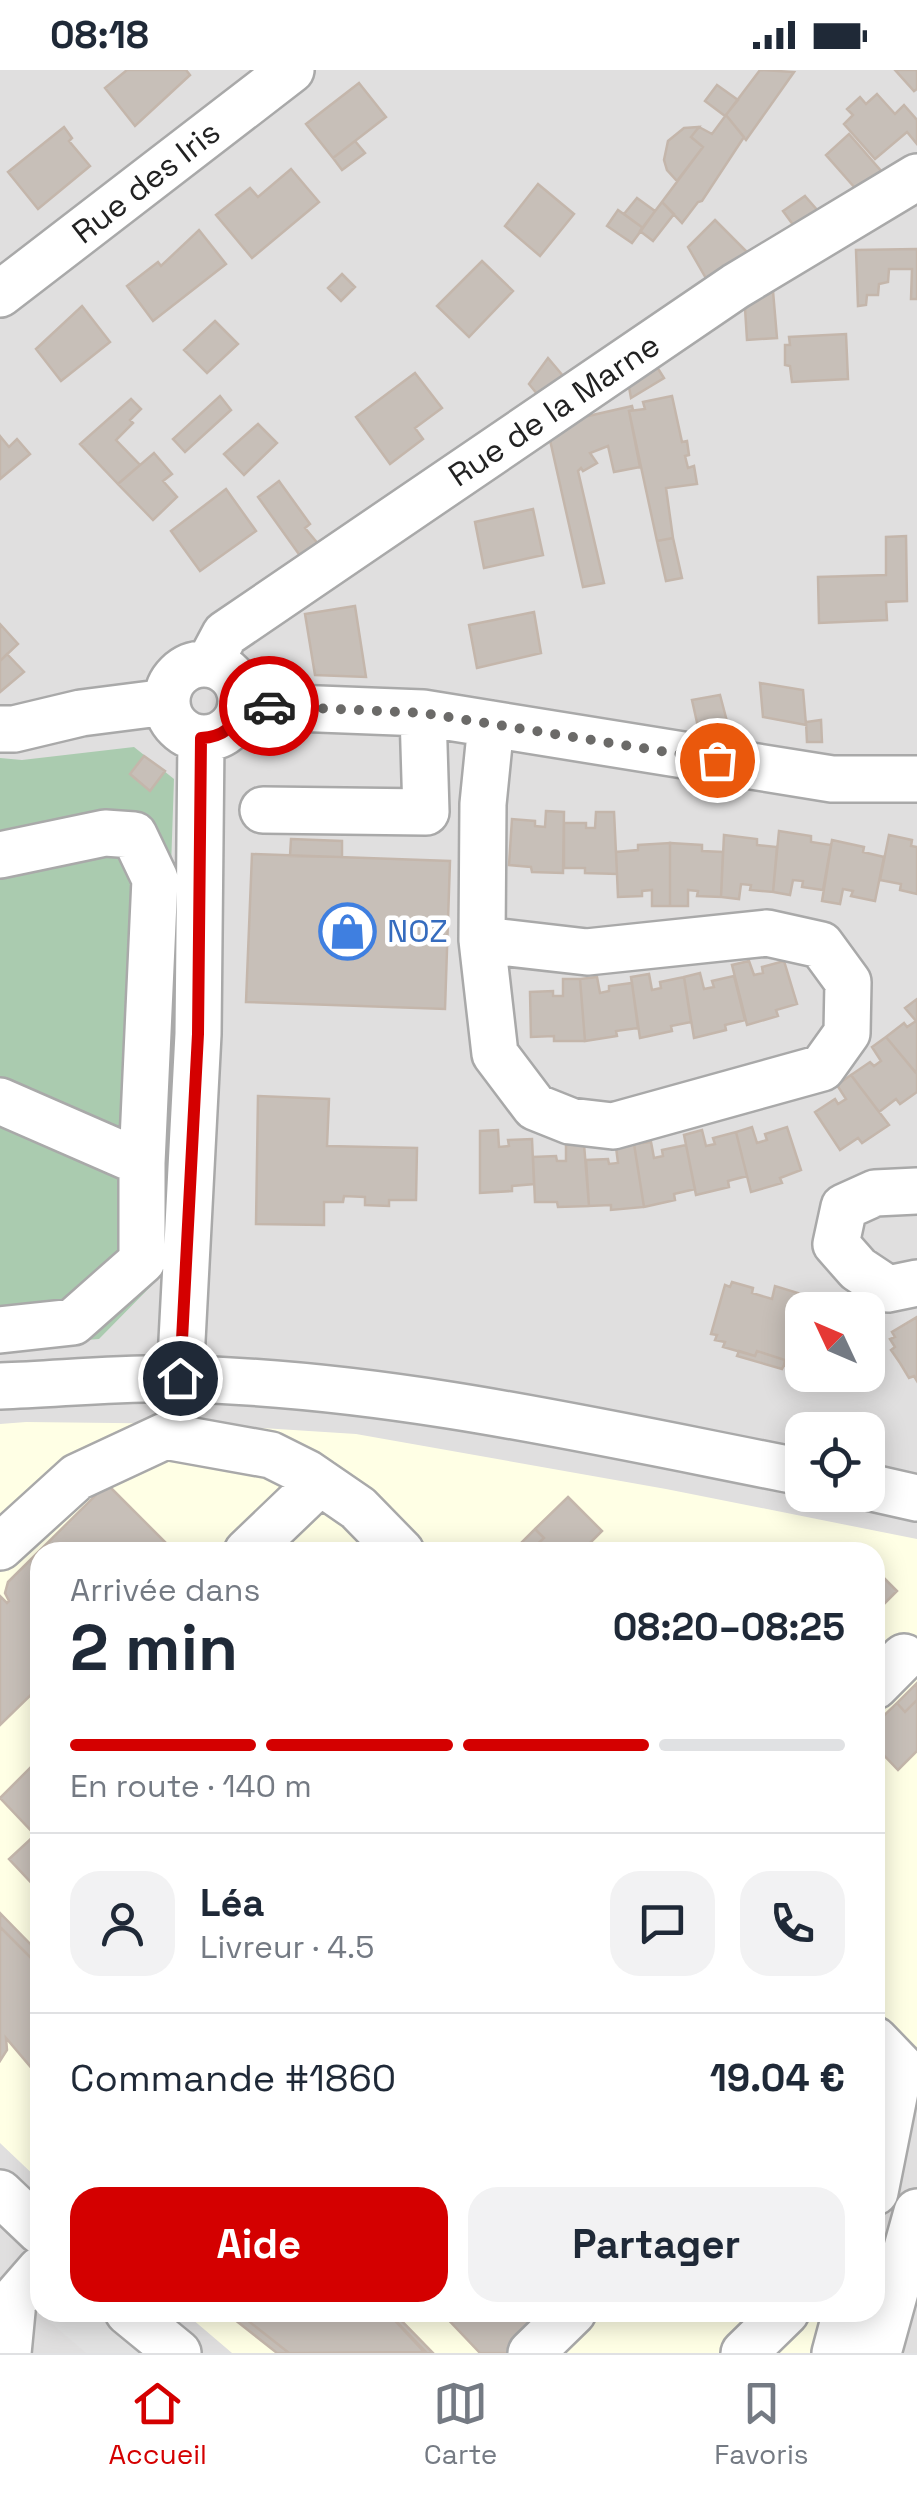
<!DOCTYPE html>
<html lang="fr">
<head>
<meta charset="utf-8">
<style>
  :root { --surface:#fff; --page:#f2f2f3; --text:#1f2937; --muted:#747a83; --line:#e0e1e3; --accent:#d40000 }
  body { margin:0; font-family:"Space Grotesk",sans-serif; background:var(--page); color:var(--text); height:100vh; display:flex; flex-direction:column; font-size:38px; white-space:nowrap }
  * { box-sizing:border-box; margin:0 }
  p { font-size:32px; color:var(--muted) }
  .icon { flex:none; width:55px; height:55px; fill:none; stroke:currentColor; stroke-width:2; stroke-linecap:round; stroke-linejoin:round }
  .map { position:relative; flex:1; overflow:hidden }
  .details { position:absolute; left:30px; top:1472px; width:855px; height:780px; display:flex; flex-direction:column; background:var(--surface); border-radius:30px; box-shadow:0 5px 25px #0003 }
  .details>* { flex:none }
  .needle { width:65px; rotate:314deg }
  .tools { position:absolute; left:785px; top:1222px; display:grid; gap:20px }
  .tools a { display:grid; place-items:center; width:100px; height:100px; border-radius:20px; background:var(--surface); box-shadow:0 5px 25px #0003; font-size:50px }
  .pin { position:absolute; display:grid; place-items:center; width:85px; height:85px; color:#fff; margin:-42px; border:5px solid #fff; border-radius:50%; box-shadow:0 2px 10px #0007 }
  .courier { position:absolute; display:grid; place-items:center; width:100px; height:100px; margin:-50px; border:8px solid #d40000; border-radius:50%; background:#fff; color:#222; box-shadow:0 2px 12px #0007 }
  .head em { font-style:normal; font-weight:700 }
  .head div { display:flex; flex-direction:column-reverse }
  .head { display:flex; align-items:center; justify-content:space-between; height:170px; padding:0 40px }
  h1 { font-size:65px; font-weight:700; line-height:75px }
  .bar { display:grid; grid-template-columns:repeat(4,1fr); gap:15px 10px; align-content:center; height:120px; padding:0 40px }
  .bar i { height:12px; border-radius:8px; background:var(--line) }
  .bar .current { background:var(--accent) }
  .bar p { grid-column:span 4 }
  .line { display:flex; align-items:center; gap:25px; padding:0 40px; border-top:2px solid var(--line) }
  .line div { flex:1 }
  .round { display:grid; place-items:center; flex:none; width:105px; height:105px; border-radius:30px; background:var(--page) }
  .button { display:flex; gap:20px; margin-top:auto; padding:20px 40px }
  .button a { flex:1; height:115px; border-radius:30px; background:var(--accent); color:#fff; font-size:40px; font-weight:700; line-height:115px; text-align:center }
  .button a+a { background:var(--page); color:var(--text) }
  .status { display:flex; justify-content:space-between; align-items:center; height:70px; padding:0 50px; background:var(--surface); direction:ltr }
  .status svg { height:28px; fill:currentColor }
  .tabs { display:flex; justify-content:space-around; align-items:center; height:140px; border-top:2px solid var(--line); background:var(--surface); font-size:28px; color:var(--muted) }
  .tabs a { display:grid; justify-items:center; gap:5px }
  .tabs .current { color:var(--accent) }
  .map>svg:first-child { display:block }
  .residential { fill:#e0dfdf; fill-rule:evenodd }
  .education { fill:#ffffe5 }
  .cemetery { fill:#aacbaf }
  .parking { fill:#e2e2e2 }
  .building { fill:#c7bfb8; stroke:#c4b6ab; stroke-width:2.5 }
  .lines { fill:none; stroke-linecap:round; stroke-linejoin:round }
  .minor-casing { stroke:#a9a9a9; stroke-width:50 }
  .minor { stroke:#fff; stroke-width:45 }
  .done { stroke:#6b6a68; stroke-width:10; stroke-dasharray:0 18 }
  .route { stroke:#d40000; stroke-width:12 }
  .labels { text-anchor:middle; stroke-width:9; stroke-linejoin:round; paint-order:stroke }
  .street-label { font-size:32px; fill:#222; stroke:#fff }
  .shop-label { font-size:32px; fill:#366cbe; stroke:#fff; text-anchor:start }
</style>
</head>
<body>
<div class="status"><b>08:18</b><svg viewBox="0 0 49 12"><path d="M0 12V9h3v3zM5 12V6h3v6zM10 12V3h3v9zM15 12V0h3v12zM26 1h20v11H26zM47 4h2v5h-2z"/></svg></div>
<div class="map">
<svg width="917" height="2283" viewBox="0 0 917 2283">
  <rect width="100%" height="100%" fill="#f2efe9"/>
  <!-- residential -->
  <path class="residential" d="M0,0H917V2283H0ZM802,1240H868V1305H802ZM802,1360H868V1425H802ZM40,1482H875V2242H40Z"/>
  <!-- education -->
  <path class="education" d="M26,1352L202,1354L356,1364L666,1419L917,1469V1976L875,2146V1482H40V2111L0,2073V1354Z
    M185,2243H851L841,2283H232Z"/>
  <!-- cemetery -->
  <path class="cemetery" d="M134,677L174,709L157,1210L99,1269L0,1277V688L22,690Z"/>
  <!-- parking -->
  <path class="parking" d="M40,2224V2242L93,2243L141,2283H86L30,2235Z"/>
  <!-- building -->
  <path class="building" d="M127,0H186L190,5L135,56L105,18Z
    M760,0L794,2L746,70L726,45Z
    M895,0H917V19L914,21Z
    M359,13L386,47L333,88L306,54Z
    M717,15L738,30L725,46L705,31Z
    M877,24L895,44L904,35L917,50V74L907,62L875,89L844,54L853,45L847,39L860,27L866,34Z
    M726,45L744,67L702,131L698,132L682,153L662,132L703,77L691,67L699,57L712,64Z
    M64,57L72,68L69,71L90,96L38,139L8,102Z
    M699,57L691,67L703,77L677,111L667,100L664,90L668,71L684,58Z
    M849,64L882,102L855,118L826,85Z
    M355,71L365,83L342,100L333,88Z
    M291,99L319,132L252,188L216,145L250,118L258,127Z
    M538,114L574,144L540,186L505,156Z
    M805,126L818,141L794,156L783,141Z
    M637,128L655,141L643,158L624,144Z
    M662,132L674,144L653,171L640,161Z
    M618,140L643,158L632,173L607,156Z
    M715,150L749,184L707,210L688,177Z
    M199,160L226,194L153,251L127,216L158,192L161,196Z
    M917,179V229H911L912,199H889L888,212L879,214L878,225H867L866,235L858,236L856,180Z
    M482,191L513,221L469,267L437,236Z
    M342,204L355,217L341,231L328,218Z
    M773,221L777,268L747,270L745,238Z
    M82,236L110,272L61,311L36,279Z
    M215,251L238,274L207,303L184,280Z
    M846,264L848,309L792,312L790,296L785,295V275H790L789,267Z
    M548,288L564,307L538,325L529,314Z
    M657,297L664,308L631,328L629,317Z
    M415,303L442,338L415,358L423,369L390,394L356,347Z
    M220,326L231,340L185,382L173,369Z
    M672,326L682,372L687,371L689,385L685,386L688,398L694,396L697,414L666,418L673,468L657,471L629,341L645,339L643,332Z
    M131,329L141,339L130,350L133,353L116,370L140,395L118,414L80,374Z
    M632,336L633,340L629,341L640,397L614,402L608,376L590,383L597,393L583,401L581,398L578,401L604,513L583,517L550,370L584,347Z
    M258,354L277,373L244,405L224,384Z
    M0,366L9,377L17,369L30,384L0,409Z
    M154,383L172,404L163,411L177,427L153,450L118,414Z
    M279,411L310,454L305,458L319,475L301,487L258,427Z
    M226,419L256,461L200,501L171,461Z
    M533,439L543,485L484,498L475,452Z
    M906,466L907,531L886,532L887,550L819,553L818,507L886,505V467Z
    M673,468L682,508L666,511L657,471Z
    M355,536L366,607L315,605L305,544Z
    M534,542L541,583L477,598L469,555Z
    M0,554L18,574L0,591Z
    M7,584L24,602L0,622V591Z
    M760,613L803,620L806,655L763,647Z
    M720,625L730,663L698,657L692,630Z
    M821,650L822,672H807L806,652Z
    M144,686L165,701L150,721L130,704Z
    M546,741L564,742L563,803L532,802L531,797L509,795L512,749L535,751V756L545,757Z
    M596,742H614L617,804L585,803V798H564V753H586V758H595Z
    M779,761L811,766V772L831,775L823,820L802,817L803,811L793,810L790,825L773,822Z
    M724,765L757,769V775L777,777L773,822L750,820L751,815L741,814L739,829L721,827Z
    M889,765L912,770L911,776L917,777V824L900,820L901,814L880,810Z
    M291,769L342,771V787L290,786Z
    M832,770L864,777L863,782L884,787L875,831L851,826L853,821L843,819L840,834L822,831Z
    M670,773L702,775V781L723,782L721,827L697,826L698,821L688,820V836H670Z
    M670,773V836H652V820L642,821V826L618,827L616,782L638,780V775Z
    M252,784L450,791L445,939L246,932Z
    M749,891L754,905L763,903L762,897L784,891L797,934L776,940L778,946L747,955L732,895Z
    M700,903L704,919L714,917L712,911L734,906L745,950L725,955L726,960L694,968L684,907Z
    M649,904L652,920L661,918L660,912L684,907L691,952L671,956L672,961L640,968L631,907Z
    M597,907L600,923L609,921V916L632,913L638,958L616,961L617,966L585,971L580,909Z
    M563,909H580L585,971H554V966L531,967L530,922L553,921V926H563Z
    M917,929V1000L915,1002L886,967L904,953L907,957L916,951L905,938Z
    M886,967L917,1004V1022L900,1034L896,1029L879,1042L851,1005L870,992L874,996L881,991L872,977Z
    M851,1005L889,1055L862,1073L858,1068L840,1080L815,1042L835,1029L838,1034L846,1029L837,1015Z
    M258,1026L329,1029L327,1076L417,1078L416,1130H389V1136L365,1135V1127L344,1126L343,1132H324V1155L256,1154Z
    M752,1057L757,1073L767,1070L765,1064L787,1057L801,1100L780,1108L782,1113L751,1122L736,1062Z
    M498,1060L499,1077L509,1076L508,1070L532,1069L534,1114L512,1116V1121L480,1123V1061Z
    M702,1060L706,1076L715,1074L713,1068L736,1062L747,1106L728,1111L729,1117L696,1125L684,1065Z
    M651,1072L654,1088L663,1086L662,1080L686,1075L695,1119L674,1124L675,1130L644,1137L634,1074Z
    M584,1074L589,1136L558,1137L557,1132H535L533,1087L556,1086L557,1091H566V1075Z
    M634,1074L644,1137L611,1140V1135L589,1136L586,1090L608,1089L609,1094L618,1093L616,1077Z
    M732,1212L753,1218L752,1223L772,1229L775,1216L798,1223L796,1230L802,1232L800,1236L813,1240H802V1291L799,1299L784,1295L785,1290L757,1281L755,1286L723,1277L725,1272L715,1270L717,1265L711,1264L725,1215L730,1217Z
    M917,1247V1311L914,1306L909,1308L900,1293L891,1280L895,1277L890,1269L895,1267L892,1262Z
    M739,1281L755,1286L757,1281L785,1290L784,1295L782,1299L737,1286Z
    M107,1414L175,1482H40V1616L0,1655V1526L7,1533L9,1531L5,1523L8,1512Z
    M568,1427L602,1461L581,1482H529L544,1468L535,1459Z
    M535,1459L544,1468L529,1482H512Z
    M875,1499L897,1521L875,1543Z
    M917,1613V1630L905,1642L897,1633Z
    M917,1630V1681L898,1700L875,1676V1654L897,1633L905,1642Z
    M40,1688V1770L0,1728Z
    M35,1765L40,1770V1822L9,1789Z
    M0,1843L40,1884V1897L0,1857Z
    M0,1857L40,1897V2008L6,1968L7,1980L0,1991Z
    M225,2242H237L289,2283H277Z
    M237,2242H387L426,2282L289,2283Z
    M387,2242H393L433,2283H425Z
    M441,2242H553L512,2283H480Z"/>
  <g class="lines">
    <defs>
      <path id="minor" d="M0,224L291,0
        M209,594L225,564L736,216L917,107
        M167 631a37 37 0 1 1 74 0a37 37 0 1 1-74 0Z
        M241,636L423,643L832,709H917
        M0,659H14L81,643L167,632
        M263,740L426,742L423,643
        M0,785L105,763L134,765L155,809L142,1093
        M482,870L587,882L767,863L821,875L848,912L847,963L822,998L613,1056L570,1051L535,1037L495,984L482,870L483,734L491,654
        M0,1031L142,1093V1191L73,1252L0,1260
        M917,1121L875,1123L844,1137L836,1174L858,1199L888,1219L917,1213
        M180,1309L198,964L201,669
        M0,1316C60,1314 122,1307 182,1309C391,1314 598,1362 802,1402
        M868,1417L917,1428
        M0,1477L77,1407L165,1366L271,1385L307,1403L358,1438L401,1482
        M247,1482L320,1412
        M875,1616L904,1587
        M875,1970L900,1996L875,2122
        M0,2123L40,2161
        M128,2242L178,2283
        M8,2283L13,2231L40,2200
        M531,2283L573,2242
        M744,2283L786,2242
        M835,2283L846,2242
        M878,2283L917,2142"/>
    </defs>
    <!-- minor casing -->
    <use href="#minor" class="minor-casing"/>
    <!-- minor -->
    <use href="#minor" class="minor"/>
  </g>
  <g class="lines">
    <!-- done -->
    <path class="done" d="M269,636L423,643L717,690"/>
    <!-- route -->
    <path class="route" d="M180,1308L198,964L201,668C223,667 235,657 241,636H269"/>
  </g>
  <!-- icons -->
  <defs>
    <symbol id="shop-ring" viewBox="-11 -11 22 22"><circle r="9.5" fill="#fff" stroke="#3f7fe0" stroke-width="1.5"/><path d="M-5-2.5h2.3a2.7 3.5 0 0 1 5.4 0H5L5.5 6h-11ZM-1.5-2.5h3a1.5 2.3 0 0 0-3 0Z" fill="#3f7fe0"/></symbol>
  </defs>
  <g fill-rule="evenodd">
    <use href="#shop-ring" x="316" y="830" width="63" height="63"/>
  </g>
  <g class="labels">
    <!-- street labels -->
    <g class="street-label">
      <text transform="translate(146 112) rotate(-38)" y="11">Rue des Iris</text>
      <text transform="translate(554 340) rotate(-34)" y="11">Rue de la Marne</text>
    </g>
    <!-- shop labels -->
    <g class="shop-label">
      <text x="387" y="872">NOZ</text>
    </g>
  </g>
</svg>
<div class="tools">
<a><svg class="needle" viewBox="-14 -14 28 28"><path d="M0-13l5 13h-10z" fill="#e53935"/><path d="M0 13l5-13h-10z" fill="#747a83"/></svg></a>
<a><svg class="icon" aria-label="locate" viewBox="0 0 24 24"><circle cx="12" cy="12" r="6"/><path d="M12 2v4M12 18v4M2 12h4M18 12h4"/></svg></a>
</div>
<div class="pin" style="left:717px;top:690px;background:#ea580c"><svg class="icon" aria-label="bag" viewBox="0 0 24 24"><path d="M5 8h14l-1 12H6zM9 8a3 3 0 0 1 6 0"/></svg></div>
<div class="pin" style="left:180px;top:1308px;background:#1f2937"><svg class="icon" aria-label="home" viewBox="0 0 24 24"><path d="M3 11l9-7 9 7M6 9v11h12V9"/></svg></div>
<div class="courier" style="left:269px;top:636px"><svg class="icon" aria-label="car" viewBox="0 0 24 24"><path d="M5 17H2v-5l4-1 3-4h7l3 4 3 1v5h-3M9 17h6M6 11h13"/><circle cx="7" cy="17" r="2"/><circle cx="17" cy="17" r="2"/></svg></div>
<section class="details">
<div class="head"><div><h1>2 min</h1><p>Arrivée dans</p></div><em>08:20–08:25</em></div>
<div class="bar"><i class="current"></i><i class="current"></i><i class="current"></i><i></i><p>En route · 140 m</p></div>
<div class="line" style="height:180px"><a class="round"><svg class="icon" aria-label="person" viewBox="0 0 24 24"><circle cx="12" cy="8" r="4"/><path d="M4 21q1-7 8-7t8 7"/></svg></a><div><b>Léa</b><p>Livreur · 4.5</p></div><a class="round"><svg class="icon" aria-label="chat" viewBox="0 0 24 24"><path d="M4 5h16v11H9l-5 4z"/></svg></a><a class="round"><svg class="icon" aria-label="phone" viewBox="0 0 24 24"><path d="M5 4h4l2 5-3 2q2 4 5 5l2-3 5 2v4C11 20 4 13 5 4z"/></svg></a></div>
<div class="line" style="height:130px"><div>Commande #1860</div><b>19.04 €</b></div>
<div class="button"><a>Aide</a><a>Partager</a></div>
</section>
</div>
<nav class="tabs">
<a class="current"><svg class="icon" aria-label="home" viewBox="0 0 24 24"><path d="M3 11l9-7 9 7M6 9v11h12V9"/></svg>Accueil</a>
<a><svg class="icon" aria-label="map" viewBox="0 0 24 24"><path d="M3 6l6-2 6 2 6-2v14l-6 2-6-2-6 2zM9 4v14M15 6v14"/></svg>Carte</a>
<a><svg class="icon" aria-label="saved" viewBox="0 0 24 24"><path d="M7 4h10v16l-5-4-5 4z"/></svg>Favoris</a>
</nav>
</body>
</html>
